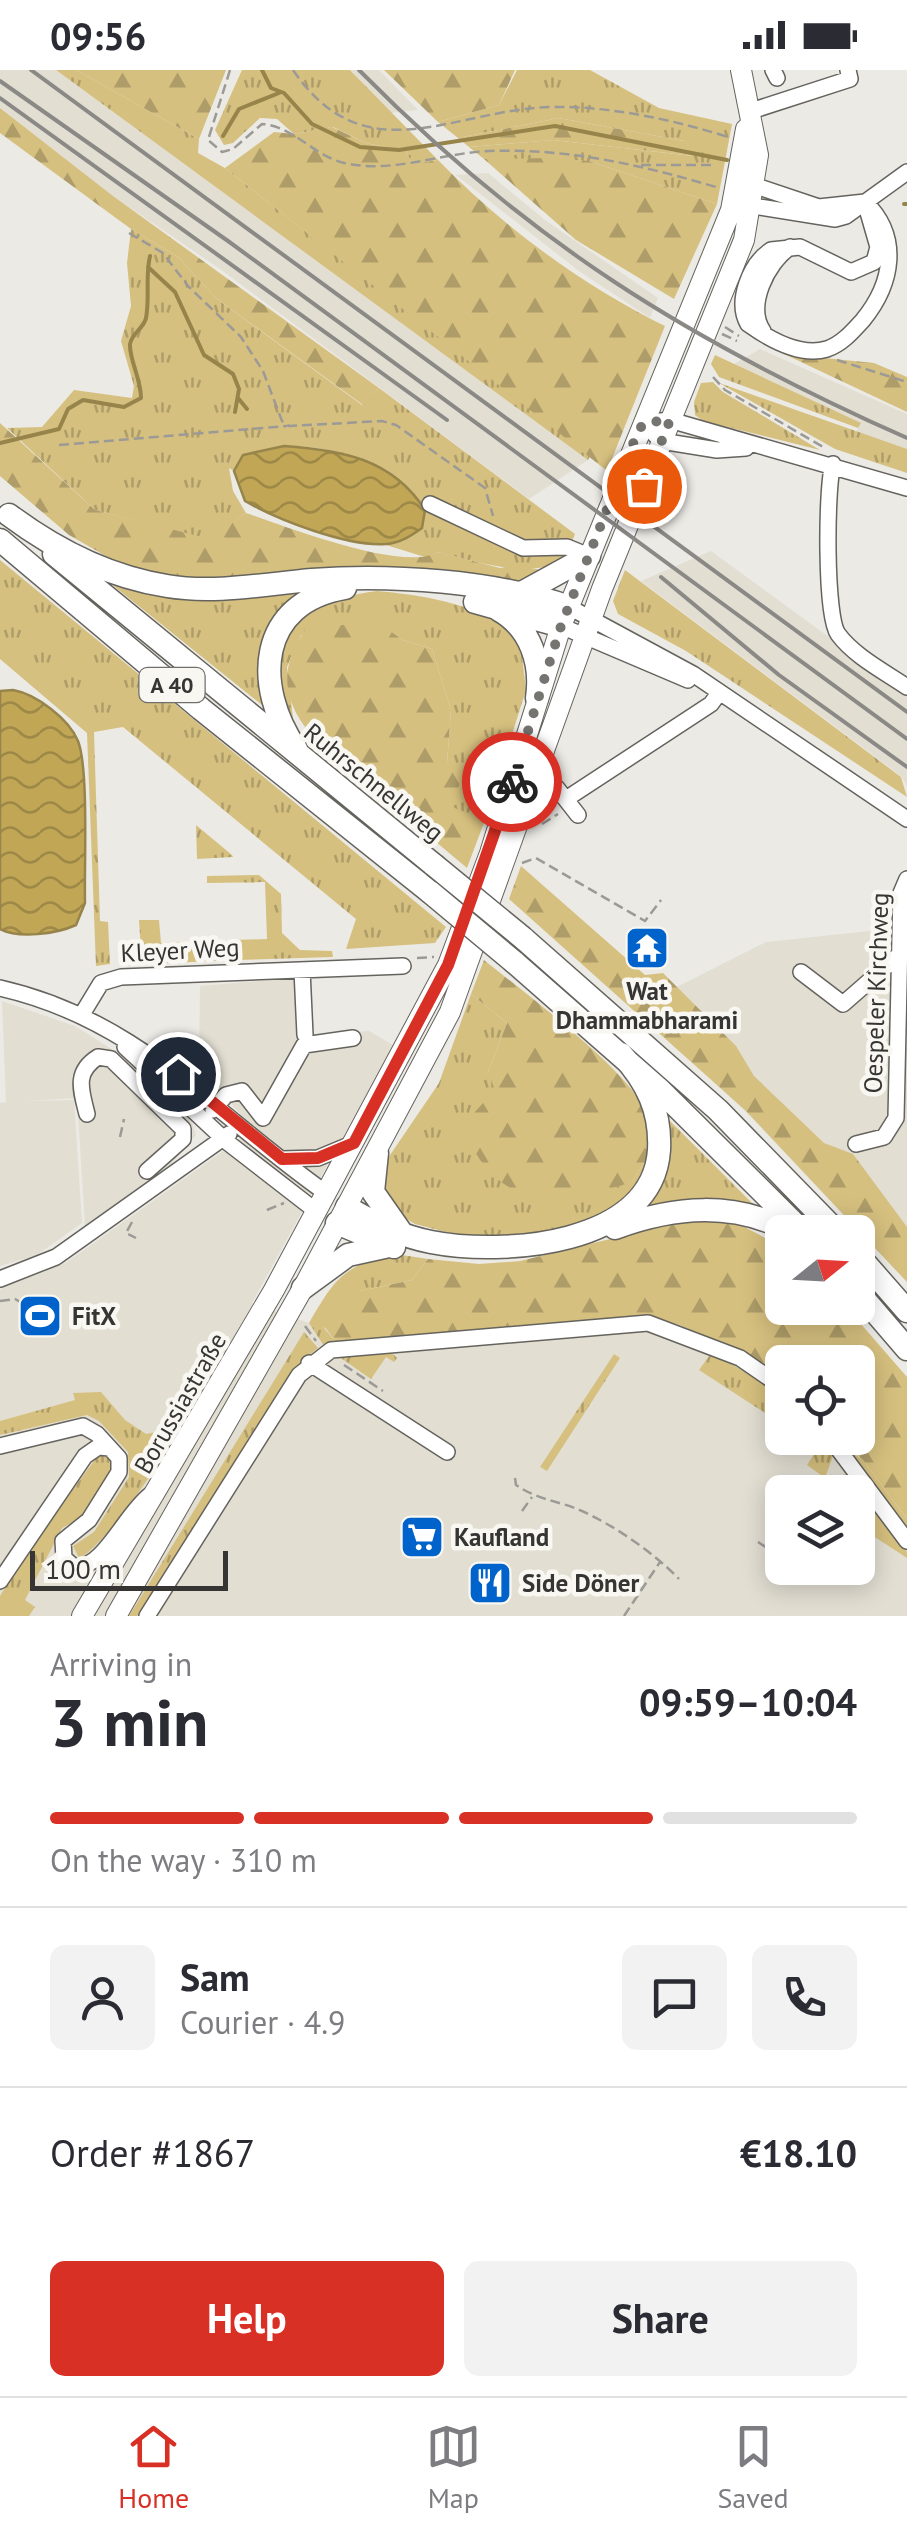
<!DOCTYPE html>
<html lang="en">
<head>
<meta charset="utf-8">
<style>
  :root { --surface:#fff; --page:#f2f2f3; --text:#2b2b33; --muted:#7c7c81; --line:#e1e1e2; --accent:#d93025 }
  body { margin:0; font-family:"PT Sans",sans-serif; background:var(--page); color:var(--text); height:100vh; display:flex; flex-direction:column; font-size:38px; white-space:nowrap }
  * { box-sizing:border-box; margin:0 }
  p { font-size:32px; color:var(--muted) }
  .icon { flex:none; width:55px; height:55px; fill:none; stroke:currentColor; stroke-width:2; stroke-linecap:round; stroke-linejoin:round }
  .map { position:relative; height:1546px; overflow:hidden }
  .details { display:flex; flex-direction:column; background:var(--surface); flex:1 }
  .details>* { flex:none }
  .needle { width:65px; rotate:72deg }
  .buttons { position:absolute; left:765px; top:1145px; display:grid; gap:20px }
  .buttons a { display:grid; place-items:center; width:110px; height:110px; border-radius:15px; background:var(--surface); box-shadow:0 5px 25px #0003; font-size:50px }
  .scale { position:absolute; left:30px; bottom:25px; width:198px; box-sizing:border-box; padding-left:10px; border:5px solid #363533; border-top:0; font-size:28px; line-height:35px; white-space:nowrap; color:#363533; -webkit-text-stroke:8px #f9f7f2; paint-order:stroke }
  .pin { position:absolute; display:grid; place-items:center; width:85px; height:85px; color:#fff; margin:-42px; border:5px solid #fff; border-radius:50%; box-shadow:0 2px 10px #0007 }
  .courier { position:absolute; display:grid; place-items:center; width:100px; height:100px; margin:-50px; border:8px solid #d93025; border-radius:50%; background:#fff; color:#222; box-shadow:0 2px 12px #0007 }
  .headline em { font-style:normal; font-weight:600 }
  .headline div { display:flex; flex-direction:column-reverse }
  .headline { display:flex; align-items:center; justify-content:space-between; height:170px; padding:0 50px }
  h1 { font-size:65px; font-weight:600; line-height:75px }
  .bar { display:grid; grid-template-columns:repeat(4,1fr); gap:15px 10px; align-content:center; height:120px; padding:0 50px }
  .bar i { height:12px; border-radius:8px; background:var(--line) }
  .bar .on { background:var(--accent) }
  .bar p { grid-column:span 4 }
  .line { display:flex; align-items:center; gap:25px; padding:0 50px; border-top:2px solid var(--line) }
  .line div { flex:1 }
  .round { display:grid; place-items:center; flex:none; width:105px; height:105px; border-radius:15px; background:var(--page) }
  .primary-button { display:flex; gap:20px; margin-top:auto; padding:20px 50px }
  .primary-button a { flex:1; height:115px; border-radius:15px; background:var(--accent); color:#fff; font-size:40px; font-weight:600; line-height:115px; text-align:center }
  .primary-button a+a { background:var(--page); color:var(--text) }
  .status { display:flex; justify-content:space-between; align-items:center; height:70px; padding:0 50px; background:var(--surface); direction:ltr }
  .status svg { height:28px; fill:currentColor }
  .tab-bar { display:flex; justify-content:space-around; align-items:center; height:140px; border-top:2px solid var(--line); background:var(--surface); font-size:28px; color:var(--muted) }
  .tab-bar a { display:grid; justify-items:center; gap:5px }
  .tab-bar .on { color:var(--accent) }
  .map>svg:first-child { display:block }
  .built { fill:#e2ded2; fill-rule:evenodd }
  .grass { fill:url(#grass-tufts) }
  .forest { fill:url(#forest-firs) }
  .water { fill:url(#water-waves); stroke:#97844b; stroke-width:2.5 }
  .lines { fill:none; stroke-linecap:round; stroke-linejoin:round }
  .stream { stroke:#97844b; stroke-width:4 }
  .minor-casing { stroke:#65635e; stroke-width:18 }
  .major-casing { stroke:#65635e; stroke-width:22 }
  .highway-casing { stroke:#65635e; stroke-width:25 }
  .path { stroke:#9c9a96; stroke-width:2.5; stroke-dasharray:10 5; stroke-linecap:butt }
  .minor { stroke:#fff; stroke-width:15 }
  .major { stroke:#fff; stroke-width:20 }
  .highway { stroke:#fff; stroke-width:22 }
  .rail { stroke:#8b8986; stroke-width:4 }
  .highway-bridge-casing { stroke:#65635e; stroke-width:25; stroke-linecap:butt }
  .highway-bridge { stroke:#fff; stroke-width:22 }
  .done { stroke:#767471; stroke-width:10; stroke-dasharray:0 18 }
  .route { stroke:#d93025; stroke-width:12 }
  .labels { text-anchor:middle; stroke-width:9; stroke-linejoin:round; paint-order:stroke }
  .shield { fill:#f9f7f2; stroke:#706f6c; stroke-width:2.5 }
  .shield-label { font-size:22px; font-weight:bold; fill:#363533 }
  .street-label { font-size:25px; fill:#363533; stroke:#f9f7f2 }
  .poi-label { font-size:25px; font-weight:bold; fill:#363533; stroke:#f9f7f2; text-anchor:start }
</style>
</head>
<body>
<div class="status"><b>09:56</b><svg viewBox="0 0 49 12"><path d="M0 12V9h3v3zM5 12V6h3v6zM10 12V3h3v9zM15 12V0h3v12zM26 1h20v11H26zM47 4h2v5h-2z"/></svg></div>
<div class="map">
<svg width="907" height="1546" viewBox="0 0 907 1546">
  <defs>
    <pattern id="grass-tufts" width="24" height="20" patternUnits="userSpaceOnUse" patternTransform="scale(2.5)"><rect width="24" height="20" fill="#d6c07f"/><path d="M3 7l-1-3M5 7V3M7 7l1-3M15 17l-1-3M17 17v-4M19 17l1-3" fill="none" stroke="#ae9d69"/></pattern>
    <pattern id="forest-firs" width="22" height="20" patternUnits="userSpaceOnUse" patternTransform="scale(2.5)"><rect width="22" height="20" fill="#d6c07f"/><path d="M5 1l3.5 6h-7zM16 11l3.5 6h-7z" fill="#ae9d69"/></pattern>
    <pattern id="water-waves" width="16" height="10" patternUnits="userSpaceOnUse" patternTransform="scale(2.5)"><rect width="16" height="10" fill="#c0a655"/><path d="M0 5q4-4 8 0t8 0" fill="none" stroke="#9d8847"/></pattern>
  </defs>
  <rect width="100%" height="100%" fill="#eceae5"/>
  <!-- built -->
  <path class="built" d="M0,0H56L588,390L529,429L220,199L113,126L0,38Z
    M351,0H379L418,40L390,43Z
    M488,103L545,150L658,228L650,248L579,201L456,105Z
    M760,279L907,344V379L856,362L860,354L734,294Z
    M711,481L907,624V716L901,706L641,511Z
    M907,857V1212L746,1042L635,938L766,872Z
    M294,908L296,967L369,961L393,975L252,1233L312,1254L652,1237L782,1299V1368H843L907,1452V1546H0V1219L67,1192L254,1059L199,999L200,916ZM782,1422H858V1498H782Z
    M2,931L75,956L121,985L192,1053L196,1065L167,1099L85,1156L77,1028L26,1031L74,1030L82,1153L37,1185L0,1196V1033L6,1032Z"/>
  <!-- grass -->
  <path class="grass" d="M56,0H76L199,69L198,83L225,98L590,386L588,390Z
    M242,0H350L438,90L412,94L406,81L366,73L333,57L294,64L277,49L260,48L233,73L224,75L215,60Z
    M517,0H590L659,38L732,54L717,134L589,91L484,89L469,77L553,70L693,86L684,71L559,48L458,68L438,52L499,35Z
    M131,159L178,187L217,229L362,335L379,318L575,464L564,492C523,507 480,493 438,482L428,488L386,475L405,470L391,403C354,381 260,357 234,401L229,398L233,421L246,443L210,470L95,440L7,358L42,357L74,320L132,328L134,316L121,271L131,236L127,193Z
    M715,285L861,353L858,358L719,307L711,294Z
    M713,312L723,322L820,380L703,351L695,345L694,332L701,313Z
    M719,313L907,379V403L835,379Z
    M0,490L446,857L435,873L346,879L356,849L123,657L94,662L100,851L108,852L110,894L96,896L87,663L0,589Z
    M625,500L901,707L907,727L686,581L618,544L613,531Z
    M105,509L310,518C269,560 246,577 267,639Z
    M377,521C423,525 487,535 520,569L526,620L485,750L452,738L447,693L451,640L432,579L403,570L379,554L301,565L287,597L293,648C254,569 301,531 377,521Z
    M196,755L232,785L233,787L197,789Z
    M259,805L281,824L282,863L300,880L332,881L333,887L236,890L235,870L267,869L265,812L207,813V806Z
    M139,850H159L161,873L230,871L231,890L151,894L141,880Z
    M471,924L507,953L488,1002L570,1126L632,1112L652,1081L638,1120L596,1152L510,1167H465L415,1154L396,1143L386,1128L382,1107L388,1088L439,1013Z
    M660,1041L765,1146L638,1143Z
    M389,1183L428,1189L412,1210L360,1221L324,1258L336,1272L324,1276L309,1253C334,1210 341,1199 389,1183Z
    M304,1262L318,1278L303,1290L137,1546H129Z
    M390,1281L397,1288L394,1292L386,1287L371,1309L338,1286Z
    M712,1282L782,1325V1354L699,1300Z
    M614,1284L620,1288L547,1401L540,1397Z
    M101,1322L125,1350L146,1364L161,1361L174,1368C162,1391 100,1481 79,1488L73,1476L94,1462L129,1407L128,1382L99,1351L87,1345L0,1365V1351L75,1330L73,1323Z
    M803,1368H822L834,1383L825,1408L807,1395L818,1378Z
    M849,1380L863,1390L907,1449V1462Z
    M100,1383L111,1386L114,1400L81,1448L62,1458L25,1530L35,1537L29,1546H0V1526L26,1482Z
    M844,1404L852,1406L907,1482V1488L861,1458L872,1440L858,1430V1422H852L855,1416L844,1410L838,1417L834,1415Z"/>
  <!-- forest -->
  <path class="forest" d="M76,0H226L199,69Z
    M384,0H515L499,35L438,52Z
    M0,38L113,126L379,318L363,335L217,229L178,187L131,159L0,63Z
    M559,48L684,71L694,86L553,70L469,77L458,68Z
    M332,57L366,73L406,81L412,94L438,90C502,156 583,216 665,256L607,401L225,98L274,62L294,64Z
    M549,88L589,91L717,134L674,229L576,170L484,89Z
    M784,284L874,293L907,307V342Z
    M0,353L95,440L210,469L246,443C285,456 404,503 438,482L500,498L516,495L541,500L543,510L509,517L194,509L152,503L111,489L69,465L0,406Z
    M380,554L403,570L432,579L451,640L447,693L460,712L452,737L485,750L467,798C439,775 412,751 384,728C329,684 249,633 308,556Z
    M521,796L645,905L663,903L736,976L754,1006L824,1073L853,1084L907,1157V1212L746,1041L509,829Z
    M484,890C522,921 630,1001 646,1042C650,1054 650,1068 652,1081L632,1112C553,1137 498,1142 462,1056L495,1020L488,1002L507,953L471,924Z
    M696,1148L741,1155L782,1177V1238H847L907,1307V1449L863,1390L838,1368H858V1292H782V1304L680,1255L654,1248L336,1272L321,1252L325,1235L360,1221L412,1210L428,1189L479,1194L520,1191Z"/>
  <!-- water -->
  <path class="water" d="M284,376C340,380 392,388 425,440L422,458C411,466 400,473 386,474C348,477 278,450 245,431L234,401L243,385Z
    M13,620C36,624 69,649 78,671C89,699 84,798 85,833L76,855C56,864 19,869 0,859V621Z"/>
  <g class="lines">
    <!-- stream -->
    <path class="stream" d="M262,0L271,18L284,23L312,54L360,77L399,80L555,56L727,90
      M223,66L239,39L279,23
      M904,134H907
      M148,197L175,222L204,285L233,304L239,319L235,342
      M238,328L247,339
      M0,373L59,359L68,339L83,330L124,337L141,328C141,309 129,289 130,274C132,263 144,258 146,248C150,227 145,207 150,186"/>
    <defs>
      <path id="minor" d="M773,0L777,8
        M748,42L850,9L848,0
        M865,132C901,167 893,213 863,250C853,261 842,274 827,279C800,287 769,269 748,254C735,231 750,194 771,180L800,177L851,202L874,192L878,177Z
        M865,132L819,137L756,116L738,119L753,136L835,149L846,146L907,102
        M763,261C746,236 767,193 790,177
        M643,353L670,350L907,418
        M643,353L661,371L717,380L746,378
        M833,394C826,418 825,546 838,564C854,586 885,602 907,617
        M430,434L523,478L567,477L589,486
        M569,537L693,604L907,749
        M561,556L688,610
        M556,717L578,745
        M566,729L711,634L719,623
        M302,900L305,965
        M801,902L843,934L899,885
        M0,918C138,949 216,1046 326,1123
        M81,946L101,913L121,907L403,896
        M125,977L227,1072L316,1141
        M213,1040L226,1025L242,1021L263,1048L304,975L353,968
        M87,1044C81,1020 74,1002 98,987L111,989L183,1059V1069L147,1101
        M856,1074L884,1067L896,1048L901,823L907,809
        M282,1089L318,1088L354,1073
        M0,1209L56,1187L229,1064
        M309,1293L447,1382
        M830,1368L907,1471
        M0,1376L83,1356L97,1364L119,1388V1402L89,1450L63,1471L64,1488L74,1497C103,1500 125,1444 150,1425
        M0,1511L85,1386L98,1377L110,1378
        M147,1546L299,1305L331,1280L648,1253L740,1288L782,1317"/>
      <path id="major" d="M82,1546L274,1220L448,895L490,783L561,556L731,140L746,59
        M116,1546L303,1218L450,942L602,519L744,170L758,85L741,0"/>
      <path id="highway" d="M9,445C56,480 109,507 167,516C214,524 265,514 312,510C390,504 495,511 569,537
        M0,470L201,639L430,822
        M54,484L434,795
        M518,525L589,486
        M475,532L561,556
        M499,540C531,558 542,594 537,628
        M296,679C253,616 257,533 345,518
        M523,868L718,1040L837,1162
        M514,892L660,1020L800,1159
        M377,1083L373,1122L401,1162
        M347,1137C373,1153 400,1166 431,1172C502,1186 653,1176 659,1080C661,1041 647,1012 621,984
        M337,1153L394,1177
        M615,1158C675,1136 734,1131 792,1162
        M858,1185L907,1241
        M303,1218L348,1185L389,1176
        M858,1222L907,1279"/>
    </defs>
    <!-- minor casing -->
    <use href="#minor" class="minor-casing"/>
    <!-- major casing -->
    <use href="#major" class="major-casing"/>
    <!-- highway casing -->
    <use href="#highway" class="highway-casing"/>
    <!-- path -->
    <path class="path" d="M230,0L208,70L222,82L233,79L262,54C293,56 314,86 344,93C392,104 441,83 489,81C568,78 641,95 716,117
      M293,0C366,107 454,38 554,37C609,36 675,50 728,67
      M641,95H713
      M129,163L163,183L188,216L241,267L263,301L282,351L289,356L382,351L396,355L485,418L493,446
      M725,257L739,266
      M722,264L737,271
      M837,290L907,312
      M713,307L725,320L825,378
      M59,375L287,356
      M542,754L558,744
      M522,793L536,788L645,851L661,830
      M417,888L434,887
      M120,1067L124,1049
      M267,1140L284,1133
      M132,1152L126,1163L136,1168
      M0,1231L15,1229L31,1238
      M305,1256L316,1271
      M344,1295L383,1321
      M515,1408L516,1415C540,1431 557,1430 582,1441C615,1456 654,1483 679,1509
      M522,1441L532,1427
      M758,1472L778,1485
      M624,1546L660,1492"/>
    <!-- minor -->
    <use href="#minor" class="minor"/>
    <!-- major -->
    <use href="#major" class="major"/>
    <!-- highway -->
    <use href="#highway" class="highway"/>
    <!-- rail -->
    <path class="rail" d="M31,0L907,642
      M359,0C529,172 687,270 907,368
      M0,11L228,171L907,669
      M0,28L447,350
      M661,507L779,605L907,697"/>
    <defs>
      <path id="highway-bridge" d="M434,795L523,868
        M430,822L514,892"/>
    </defs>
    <!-- highway-bridge casing -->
    <use href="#highway-bridge" class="highway-bridge-casing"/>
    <!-- highway-bridge -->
    <use href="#highway-bridge" class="highway-bridge"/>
  </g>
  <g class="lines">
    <!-- done -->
    <path class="done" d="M512,712L561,556L632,376L643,353L670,350L644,416"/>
    <!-- route -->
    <path class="route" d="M178,1004L282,1089L318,1088L354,1073L448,895L512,712"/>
  </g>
  <!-- icons -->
  <defs>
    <symbol id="temple-square" viewBox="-11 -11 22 22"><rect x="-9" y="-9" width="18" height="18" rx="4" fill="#0063cb" stroke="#f9f7f2"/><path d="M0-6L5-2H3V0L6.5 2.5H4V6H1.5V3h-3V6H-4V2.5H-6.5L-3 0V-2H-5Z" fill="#fff"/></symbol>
    <symbol id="stadium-square" viewBox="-11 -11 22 22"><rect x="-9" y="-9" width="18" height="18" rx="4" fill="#0063cb" stroke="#f9f7f2"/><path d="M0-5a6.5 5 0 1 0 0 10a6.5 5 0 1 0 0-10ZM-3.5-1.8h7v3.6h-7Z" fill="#fff"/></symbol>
    <symbol id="supermarket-square" viewBox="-11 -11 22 22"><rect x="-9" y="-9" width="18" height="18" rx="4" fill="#0063cb" stroke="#f9f7f2"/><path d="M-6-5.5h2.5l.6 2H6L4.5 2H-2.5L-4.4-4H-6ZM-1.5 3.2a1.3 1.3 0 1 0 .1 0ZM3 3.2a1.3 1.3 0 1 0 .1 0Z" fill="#fff"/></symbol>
    <symbol id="restaurant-square" viewBox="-11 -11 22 22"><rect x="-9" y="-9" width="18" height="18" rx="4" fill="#0063cb" stroke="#f9f7f2"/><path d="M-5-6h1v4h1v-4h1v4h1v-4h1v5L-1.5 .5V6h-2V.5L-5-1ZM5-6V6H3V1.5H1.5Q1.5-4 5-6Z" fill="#fff"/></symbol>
  </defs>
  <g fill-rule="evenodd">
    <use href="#temple-square" x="622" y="853" width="50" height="50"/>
    <use href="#stadium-square" x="15" y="1221" width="50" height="50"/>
    <use href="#supermarket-square" x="397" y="1442" width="50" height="50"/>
    <use href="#restaurant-square" x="465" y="1488" width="50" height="50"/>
  </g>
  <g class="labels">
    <!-- shield labels -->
    <rect class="shield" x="139.5" y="598" width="65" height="34" rx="8"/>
    <g class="shield-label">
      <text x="172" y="623">A 40</text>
    </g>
    <!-- street labels -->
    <g class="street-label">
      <text transform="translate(374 712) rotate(39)" y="9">Ruhrschnellweg</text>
      <text transform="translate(180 880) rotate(-3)" y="9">Kleyer Weg</text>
      <text transform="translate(876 923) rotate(-88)" y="9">Oespeler Kirchweg</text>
      <text transform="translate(180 1333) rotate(-60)" y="9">Borussiastraße</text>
    </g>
    <!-- poi labels -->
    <g class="poi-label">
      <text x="647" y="930" text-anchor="middle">Wat<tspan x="647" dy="29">Dhammabharami</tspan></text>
      <text x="72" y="1255">FitX</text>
      <text x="454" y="1476">Kaufland</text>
      <text x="522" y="1522">Side Döner</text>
    </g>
  </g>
</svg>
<div class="buttons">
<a><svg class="needle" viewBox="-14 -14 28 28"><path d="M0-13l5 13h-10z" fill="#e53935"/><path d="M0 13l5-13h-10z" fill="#7c7c81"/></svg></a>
<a><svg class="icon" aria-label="locate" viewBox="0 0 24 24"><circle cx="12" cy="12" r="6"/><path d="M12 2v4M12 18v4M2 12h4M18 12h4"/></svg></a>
<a><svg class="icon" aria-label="layers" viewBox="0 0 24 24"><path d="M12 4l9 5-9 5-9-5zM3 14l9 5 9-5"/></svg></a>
</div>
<div class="scale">100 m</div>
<div class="pin" style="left:644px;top:416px;background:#ea580c"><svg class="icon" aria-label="bag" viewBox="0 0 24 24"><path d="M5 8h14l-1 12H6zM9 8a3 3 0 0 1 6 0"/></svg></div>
<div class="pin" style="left:178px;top:1004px;background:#1f2937"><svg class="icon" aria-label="home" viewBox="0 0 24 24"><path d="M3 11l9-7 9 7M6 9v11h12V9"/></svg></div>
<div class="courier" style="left:512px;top:712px"><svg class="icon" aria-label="bike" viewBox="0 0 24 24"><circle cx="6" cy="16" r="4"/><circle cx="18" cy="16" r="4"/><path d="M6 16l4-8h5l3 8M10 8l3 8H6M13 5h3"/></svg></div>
</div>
<section class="details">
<div class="headline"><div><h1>3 min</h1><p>Arriving in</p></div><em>09:59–10:04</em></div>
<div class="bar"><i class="on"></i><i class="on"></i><i class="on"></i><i></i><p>On the way · 310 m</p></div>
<div class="line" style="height:180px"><a class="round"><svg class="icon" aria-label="person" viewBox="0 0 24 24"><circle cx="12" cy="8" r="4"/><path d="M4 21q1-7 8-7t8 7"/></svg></a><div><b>Sam</b><p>Courier · 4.9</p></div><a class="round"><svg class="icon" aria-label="chat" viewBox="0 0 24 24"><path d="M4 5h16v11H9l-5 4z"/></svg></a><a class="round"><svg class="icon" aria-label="phone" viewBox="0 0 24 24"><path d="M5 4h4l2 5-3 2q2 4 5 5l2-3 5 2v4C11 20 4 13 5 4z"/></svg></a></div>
<div class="line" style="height:130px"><div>Order #1867</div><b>€18.10</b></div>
<div class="primary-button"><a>Help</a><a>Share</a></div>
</section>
<nav class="tab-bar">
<a class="on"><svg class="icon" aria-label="home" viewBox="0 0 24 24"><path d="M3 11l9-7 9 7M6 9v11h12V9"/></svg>Home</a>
<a><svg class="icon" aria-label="map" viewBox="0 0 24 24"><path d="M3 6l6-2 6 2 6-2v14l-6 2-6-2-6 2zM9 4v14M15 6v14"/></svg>Map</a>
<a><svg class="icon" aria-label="saved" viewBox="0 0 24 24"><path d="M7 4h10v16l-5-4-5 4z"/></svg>Saved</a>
</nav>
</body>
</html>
